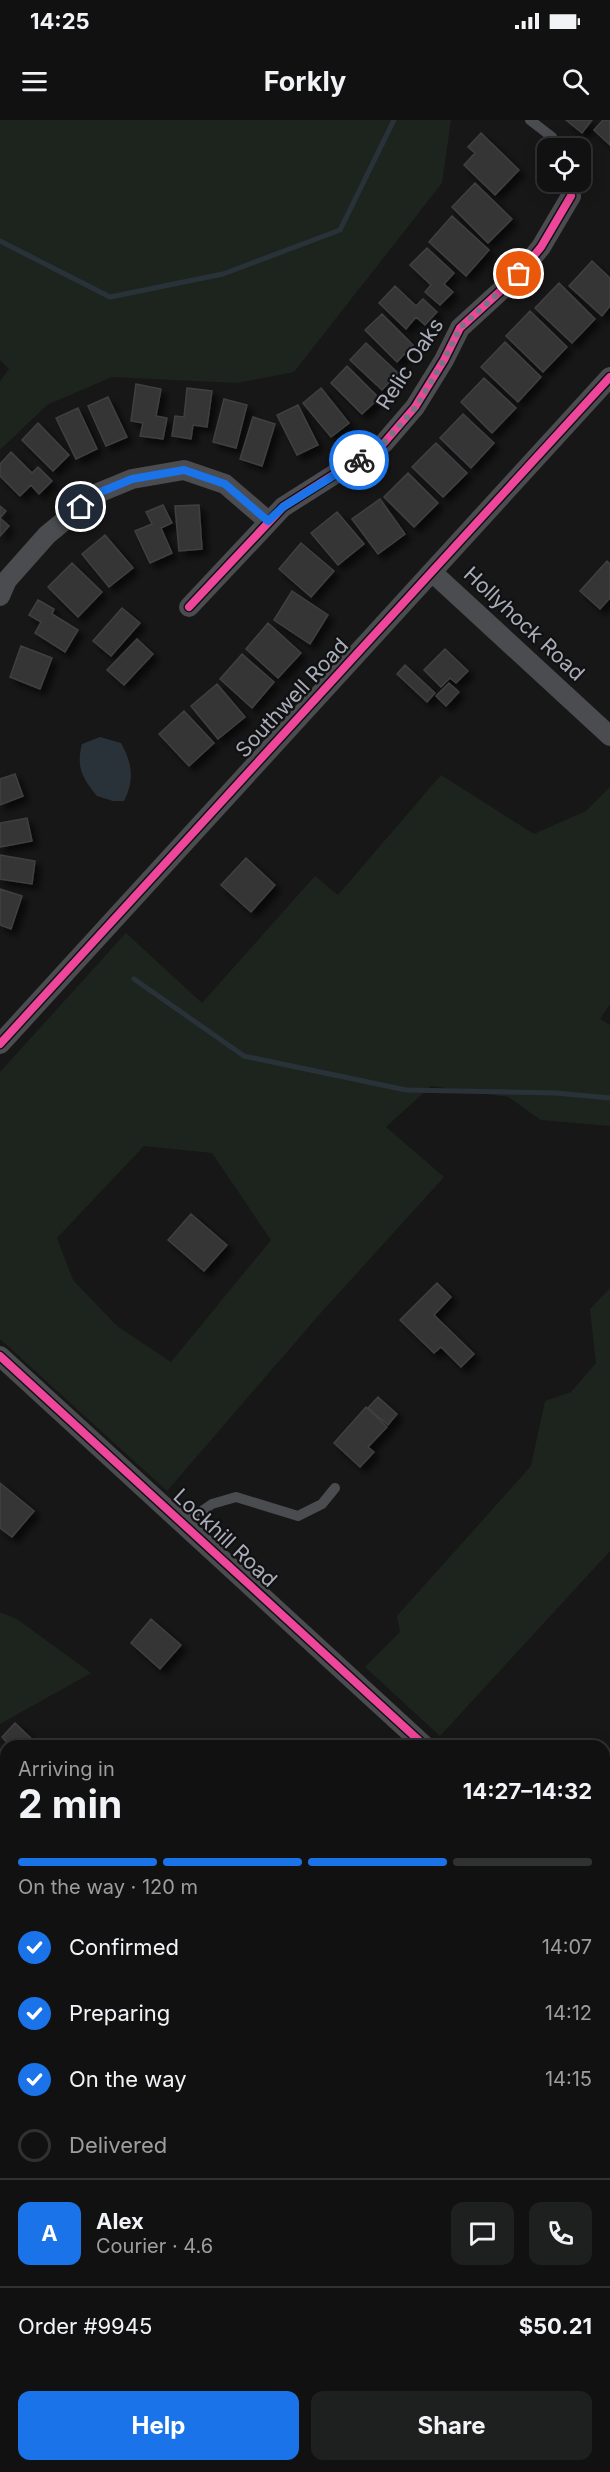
<!DOCTYPE html>
<html lang="en">
<head>
<meta charset="utf-8">
<style>
  :root { --surface:#111; --page:#1e1f1f; --text:#f1f3f6; --muted:#9c9d9f; --line:#303131; --accent:#1a73e8 }
  body { margin:0; font-family:Inter,sans-serif; background:var(--page); color:var(--text); height:100vh; display:flex; flex-direction:column; font-size:22px; white-space:nowrap }
  * { box-sizing:border-box; margin:0 }
  p { font-size:20px; color:var(--muted) }
  .icon { flex:none; width:33px; height:33px; fill:none; stroke:currentColor; stroke-width:2; stroke-linecap:round; stroke-linejoin:round }
  .map { position:relative; flex:1; overflow:hidden }
  .sheet { position:absolute; left:0px; top:1620px; width:610px; height:732px; display:flex; flex-direction:column; background:var(--surface); border-radius:18px 18px 0 0; box-shadow:0 3px 15px #0003,0 0 0 2px var(--line) }
  .sheet>* { flex:none }
  .tools { position:absolute; left:537px; top:18px; display:grid; gap:12px }
  .tools a { display:grid; place-items:center; width:54px; height:54px; border-radius:12px; background:var(--surface); box-shadow:0 3px 15px #0003,0 0 0 2px var(--line); font-size:30px }
  .pin { position:absolute; display:grid; place-items:center; width:51px; height:51px; color:#fff; margin:-26px; border:3px solid #fff; border-radius:50%; box-shadow:0 2px 6px #0007 }
  .courier { position:absolute; display:grid; place-items:center; width:60px; height:60px; margin:-30px; border:4px solid #1a73e8; border-radius:50%; background:#fff; color:#222; box-shadow:0 2px 8px #0007 }
  .overview em { font-style:normal; font-weight:700 }
  .overview div { display:flex; flex-direction:column-reverse }
  .overview { display:flex; align-items:center; justify-content:space-between; height:102px; padding:0 18px }
  h1 { font-size:39px; font-weight:700; line-height:45px }
  .bar { display:grid; grid-template-columns:repeat(4,1fr); gap:9px 6px; align-content:center; height:72px; padding:0 18px }
  .bar i { height:8px; border-radius:4px; background:var(--line) }
  .bar .current { background:var(--accent) }
  .bar p { grid-column:span 4 }
  .line { display:flex; align-items:center; gap:15px; padding:0 18px; border-top:2px solid var(--line) }
  .line div { flex:1 }
  .round { display:grid; place-items:center; flex:none; width:63px; height:63px; border-radius:12px; background:var(--page) }
  ol { padding:0 18px; list-style:none }
  li { display:flex; align-items:center; gap:18px; height:66px }
  li p { margin-inline-start:auto }
  li .icon { padding:6px; border-radius:50%; background:var(--accent); color:#fff; stroke-width:4 }
  li:last-child { color:var(--muted) }
  li i { width:33px; height:33px; border:3px solid var(--line); border-radius:50% }
  .button { display:flex; gap:12px; margin-top:auto; padding:12px 18px }
  .button a { flex:1; height:69px; border-radius:12px; background:var(--accent); color:#fff; font-size:24px; font-weight:700; line-height:69px; text-align:center }
  .button a+a { background:var(--page); color:var(--text) }
  .status { display:flex; justify-content:space-between; align-items:center; height:42px; padding:0 30px; background:var(--surface); direction:ltr }
  .status svg { height:16px; fill:currentColor }
  header { display:flex; justify-content:space-between; align-items:center; height:78px; padding:0 18px; background:var(--surface); font-size:27px; font-weight:700 }
  .map>svg:first-child { display:block }
  .green { fill:#1d241e; fill-rule:evenodd }
  .water { fill:#2a3239 }
  .lines { fill:none; stroke-linecap:round; stroke-linejoin:round }
  .stream { stroke:#2a3239; stroke-width:5 }
  .building { fill:#353536; stroke:#3f4043; stroke-width:1.5; filter:url(#shadow) }
  .service { stroke:#4b4c50; stroke-width:10 }
  .minor { stroke:#4b4c50; stroke-width:20 }
  .cycleway-casing { stroke:#111113; stroke-width:11 }
  .cycleway { stroke:#ed469a; stroke-width:8 }
  .done { stroke:#757880; stroke-width:6; stroke-dasharray:0 10.8 }
  .route { stroke:#1a73e8; stroke-width:8 }
  .labels { text-anchor:middle; stroke-width:4.5; stroke-linejoin:round; paint-order:stroke }
  .street-label { font-size:21px; fill:#a8adb8; stroke:#111113 }
</style>
</head>
<body>
<div class="status"><b>14:25</b><svg viewBox="0 0 49 12"><path d="M0 12V9h3v3zM5 12V6h3v6zM10 12V3h3v9zM15 12V0h3v12zM26 1h20v11H26zM47 4h2v5h-2z"/></svg></div>
<header><svg class="icon" aria-label="menu" viewBox="0 0 24 24"><path d="M4 6h16M4 12h16M4 18h16"/></svg>Forkly<svg class="icon" aria-label="search" viewBox="0 0 24 24"><circle cx="10" cy="10" r="6"/><path d="M15 15l6 6"/></svg></header>
<div class="map">
<svg width="610" height="2352" viewBox="0 0 610 2352">
  <defs>
    <filter id="shadow"><feDropShadow dx="5.5" dy="5.5" stdDeviation="3" flood-color="#0009"/></filter>
  </defs>
  <rect width="100%" height="100%" fill="#171717"/>
  <!-- green -->
  <path class="green" d="M0,0H451L442,63L294,252L237,263L112,257L47,285L0,330V261L9,249L0,240Z
    M441,655L534,714L586,691L610,667V884L600,899L610,905V1006L541,1000L508,977L431,966L386,1007L444,1057L318,1196L167,1371L0,1219V952L126,813L202,883L315,756L338,775ZM144,1026L212,1033L271,1120L171,1242L117,1206L73,1160L57,1118Z
    M610,1168V1431L440,1616L365,1547L400,1512L397,1496L531,1346L545,1281L571,1272L596,1243L590,1189Z
    M0,1492L17,1499L91,1553L0,1604Z
    M0,1629L6,1634V1931L0,1940Z
    M610,2237V2352H564L558,2346H604L605,2240Z"/>
  <!-- water -->
  <path class="water" d="M100,617L121,623C132,643 135,659 124,681H113L97,676C82,658 76,647 82,624Z"/>
  <g class="lines">
    <!-- stream -->
    <path class="stream" d="M0,121L110,177L223,154L340,110L394,0
      M134,859L244,936L406,970L556,973L610,978"/>
  </g>
  <!-- building -->
  <path class="building" d="M566,0H592L582,13Z
    M603,0H610V25L594,10Z
    M481,13L519,50L495,75L464,45L475,33L468,27Z
    M475,63L512,99L488,123L452,87Z
    M452,96L489,130L466,156L429,122Z
    M427,128L454,153L444,164L453,172L440,185L425,172L431,165L410,145Z
    M592,141L610,158V186L602,196L569,166Z
    M559,163L595,199L572,223L535,188Z
    M395,166L416,186L423,179L437,192L425,205L416,197L406,209L379,183Z
    M530,191L567,227L543,252L506,216Z
    M382,194L413,225L397,242L365,210Z
    M505,222L541,257L518,282L481,247Z
    M366,223L398,253L382,270L350,240Z
    M347,246L379,278L362,294L331,263Z
    M484,258L516,288L492,313L461,282Z
    M136,264L161,269L156,296L167,298L163,319L140,316L143,303L131,301Z
    M187,268L212,271L207,307L193,305L191,319L172,316L175,296L184,297Z
    M321,268L349,303L331,317L303,283Z
    M108,277L127,317L106,326L88,286Z
    M224,279L247,285L236,328L213,322Z
    M298,285L318,325L297,335L277,295Z
    M78,288L97,329L76,339L56,298Z
    M463,294L494,323L471,348L440,318Z
    M253,297L275,304L262,346L240,339Z
    M38,303L69,335L53,351L22,320Z
    M436,323L467,353L443,377L412,347Z
    M11,332L32,353L38,347L52,361L39,374L31,365L20,376L0,356V344Z
    M408,353L438,383L414,407L384,377Z
    M380,379L405,414L378,434L352,399Z
    M163,385L172,403L161,408L172,433L150,443L135,411L152,404L146,392Z
    M199,385L202,429L179,431L175,386Z
    M0,386L6,391L0,398L9,406L0,416Z
    M337,392L364,424L338,445L311,413Z
    M105,415L133,448L109,467L82,434Z
    M301,423L334,451L311,477L279,449Z
    M607,441L610,444V478L600,489L580,471Z
    M72,443L102,472L78,497L48,467Z
    M292,471L328,495L310,524L274,500Z
    M38,480L54,489L52,494L78,510L65,532L35,513L41,502L29,495Z
    M122,488L140,503L111,536L93,521Z
    M268,503L301,533L278,558L246,529Z
    M137,519L153,534L124,565L107,550Z
    M21,526L52,538L40,569L10,557Z
    M445,529L468,551L456,563L450,558L441,567L424,550Z
    M242,534L274,562L252,588L220,559Z
    M405,545L435,573L427,582L397,554Z
    M449,563L459,572L446,586L436,576Z
    M217,564L245,597L218,619L191,586Z
    M184,591L214,623L189,646L159,614Z
    M15,654L23,676L0,685V659Z
    M27,698L32,721L0,727V703Z
    M0,735L35,741L32,764L0,759Z
    M246,738L275,765L251,792L221,765Z
    M0,769L22,776L11,809L0,805Z
    M191,1094L227,1125L204,1151L168,1120Z
    M437,1163L451,1177L434,1195L474,1234L461,1247L441,1227L434,1233L400,1200Z
    M378,1277L397,1294L388,1305L368,1288Z
    M366,1287L387,1307L368,1327L374,1332L360,1347L334,1323Z
    M0,1363L34,1391L12,1417L0,1408Z
    M151,1499L181,1525L160,1549L131,1523Z
    M15,1603L38,1625L37,1626H10L2,1617Z
    M281,2346H308L303,2352H276Z"/>
  <g class="lines">
    <!-- service -->
    <path class="service" d="M530,0L552,17L556,28
      M566,62L571,76
      M183,1404L212,1384L236,1377L298,1396L322,1384L335,1368
      M483,2346L490,2352
      M192,2352L200,2346"/>
    <!-- minor -->
    <path class="minor" d="M432,452L610,616
      M0,476L7,460L47,415L98,373L132,359L184,350L225,364L268,401
      M189,487L283,387L384,323L415,287L444,240L460,208L519,154L541,127L571,76
      M0,924L610,257
      M0,1236L425,1626
      M604,1790L610,1795"/>
    <defs>
      <path id="cycleway" d="M189,487L283,387L384,323L415,287L444,240L460,208L519,154L541,127L571,76
        M0,924L610,257
        M0,1236L425,1626"/>
    </defs>
    <!-- cycleway casing -->
    <use href="#cycleway" class="cycleway-casing"/>
    <!-- cycleway -->
    <use href="#cycleway" class="cycleway"/>
  </g>
  <g class="lines">
    <!-- done -->
    <path class="done" d="M359,340L384,323L416,287L444,240L460,208L519,154"/>
    <!-- route -->
    <path class="route" d="M81,387L98,373L132,359L184,350L225,364L268,401L283,387L359,340"/>
  </g>
  <g class="labels">
    <!-- street labels -->
    <g class="street-label">
      <text transform="translate(410 244) rotate(-57)" y="7">Relic Oaks</text>
      <text transform="translate(524 504) rotate(43)" y="7">Hollyhock Road</text>
      <text transform="translate(292 578) rotate(-47)" y="7">Southwell Road</text>
      <text transform="translate(225 1418) rotate(43)" y="7">Lockhill Road</text>
    </g>
  </g>
</svg>
<div class="tools">
<a><svg class="icon" aria-label="locate" viewBox="0 0 24 24"><circle cx="12" cy="12" r="6"/><path d="M12 2v4M12 18v4M2 12h4M18 12h4"/></svg></a>
</div>
<div class="pin" style="left:519px;top:154px;background:#ea580c"><svg class="icon" aria-label="bag" viewBox="0 0 24 24"><path d="M5 8h14l-1 12H6zM9 8a3 3 0 0 1 6 0"/></svg></div>
<div class="pin" style="left:81px;top:387px;background:#1f2937"><svg class="icon" aria-label="home" viewBox="0 0 24 24"><path d="M3 11l9-7 9 7M6 9v11h12V9"/></svg></div>
<div class="courier" style="left:359px;top:340px"><svg class="icon" aria-label="bike" viewBox="0 0 24 24"><circle cx="6" cy="16" r="4"/><circle cx="18" cy="16" r="4"/><path d="M6 16l4-8h5l3 8M10 8l3 8H6M13 5h3"/></svg></div>
<section class="sheet">
<div class="overview"><div><h1>2 min</h1><p>Arriving in</p></div><em>14:27–14:32</em></div>
<div class="bar"><i class="current"></i><i class="current"></i><i class="current"></i><i></i><p>On the way · 120 m</p></div>
<ol>
<li><svg class="icon" aria-label="check" viewBox="0 0 24 24"><path d="M5 12l5 5 9-10"/></svg>Confirmed<p>14:07</p></li>
<li><svg class="icon" aria-label="check" viewBox="0 0 24 24"><path d="M5 12l5 5 9-10"/></svg>Preparing<p>14:12</p></li>
<li><svg class="icon" aria-label="check" viewBox="0 0 24 24"><path d="M5 12l5 5 9-10"/></svg>On the way<p>14:15</p></li>
<li><i></i>Delivered</li>
</ol>
<div class="line" style="height:108px"><b class="round" style="background:var(--accent);color:#fff">A</b><div><b>Alex</b><p>Courier · 4.6</p></div><a class="round"><svg class="icon" aria-label="chat" viewBox="0 0 24 24"><path d="M4 5h16v11H9l-5 4z"/></svg></a><a class="round"><svg class="icon" aria-label="phone" viewBox="0 0 24 24"><path d="M5 4h4l2 5-3 2q2 4 5 5l2-3 5 2v4C11 20 4 13 5 4z"/></svg></a></div>
<div class="line" style="height:78px"><div>Order #9945</div><b>$50.21</b></div>
<div class="button"><a>Help</a><a>Share</a></div>
</section>
</div>
</body>
</html>
